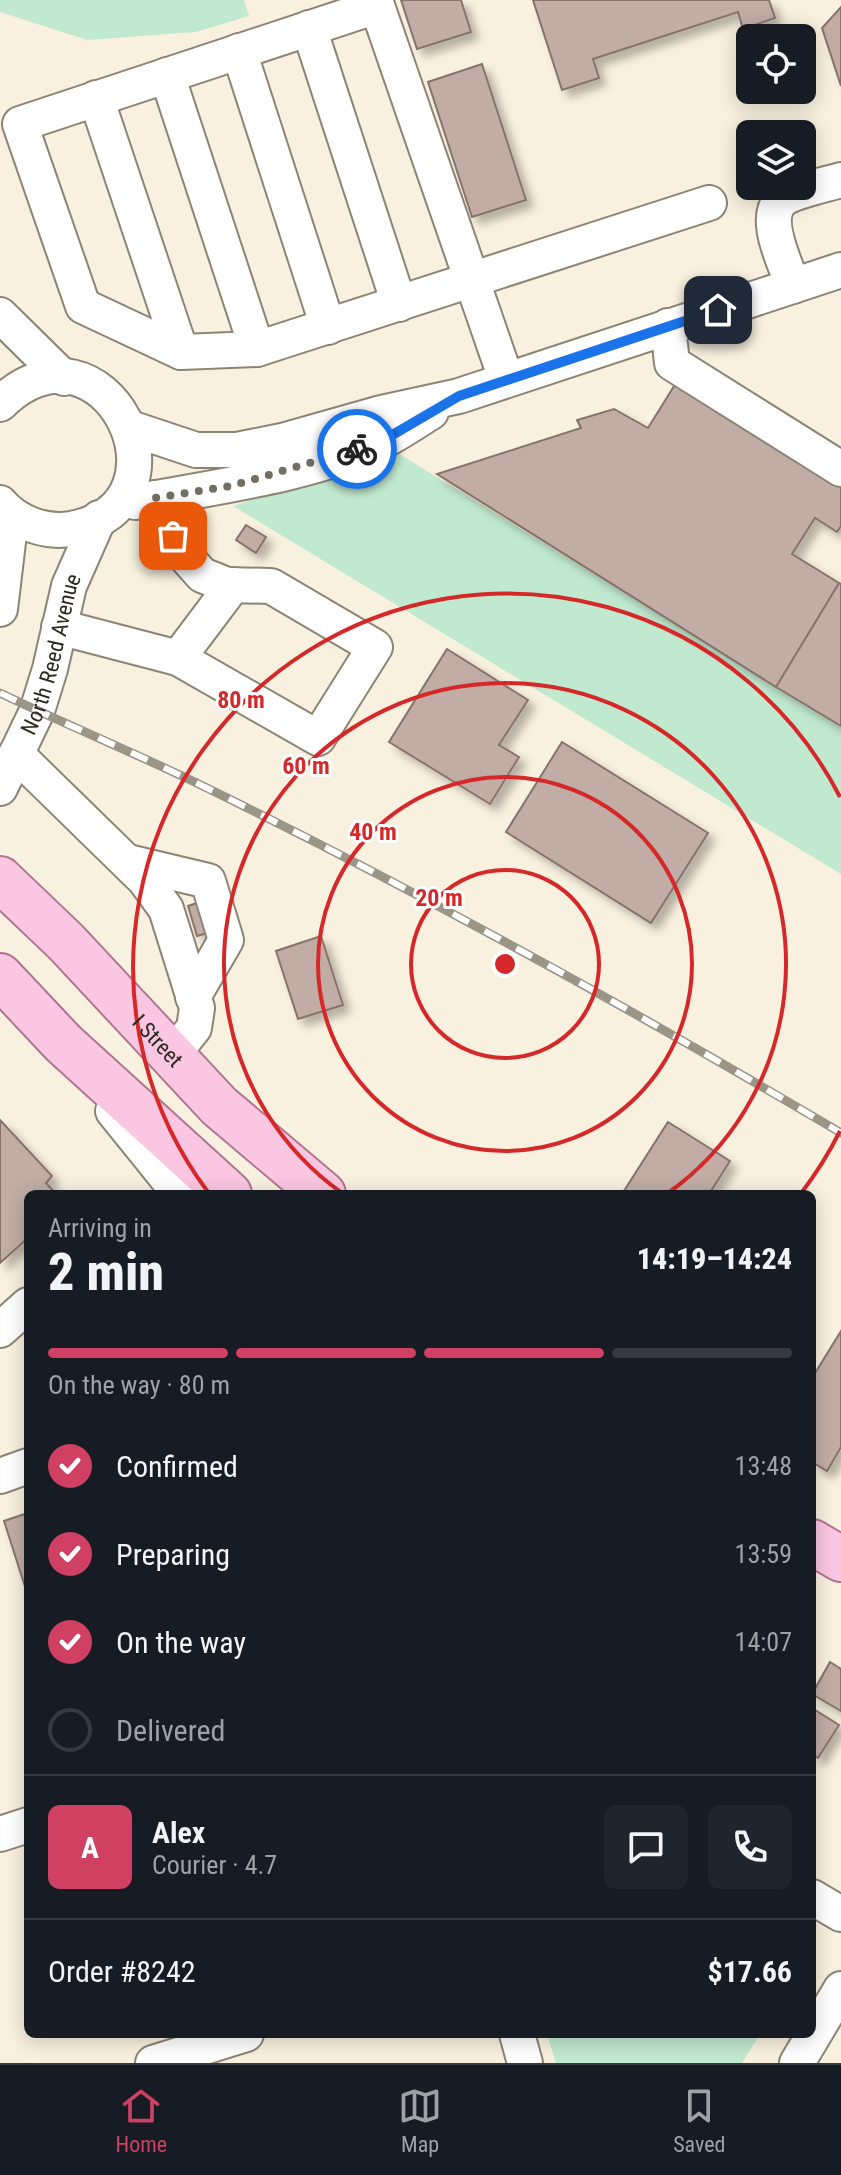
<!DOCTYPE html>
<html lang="en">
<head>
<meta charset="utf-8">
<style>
  :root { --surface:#171b24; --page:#20242c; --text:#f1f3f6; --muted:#9ea1a6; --line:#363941; --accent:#cf4062 }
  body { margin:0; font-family:"Roboto Condensed",sans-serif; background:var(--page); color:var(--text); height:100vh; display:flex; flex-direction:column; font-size:30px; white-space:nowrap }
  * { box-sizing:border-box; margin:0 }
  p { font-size:26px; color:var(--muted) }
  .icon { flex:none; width:44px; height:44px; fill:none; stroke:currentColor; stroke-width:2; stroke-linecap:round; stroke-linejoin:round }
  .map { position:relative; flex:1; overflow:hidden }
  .panel { position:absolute; left:24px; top:1190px; width:792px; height:848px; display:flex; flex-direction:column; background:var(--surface); border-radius:12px; box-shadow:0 4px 20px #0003 }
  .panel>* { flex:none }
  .fabs { position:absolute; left:736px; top:24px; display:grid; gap:16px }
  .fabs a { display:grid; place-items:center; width:80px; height:80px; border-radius:12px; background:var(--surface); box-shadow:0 4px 20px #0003; font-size:40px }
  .pin { position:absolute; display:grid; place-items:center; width:68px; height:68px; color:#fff; margin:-34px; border-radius:16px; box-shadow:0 4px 12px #0006 }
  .courier { position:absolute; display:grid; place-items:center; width:80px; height:80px; margin:-40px; border:6px solid #1a73e8; border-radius:50%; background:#fff; color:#222; box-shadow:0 2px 10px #0007 }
  .headline em { font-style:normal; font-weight:800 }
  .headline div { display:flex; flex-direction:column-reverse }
  .headline { display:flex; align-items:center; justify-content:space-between; height:136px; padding:0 24px }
  h1 { font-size:52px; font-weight:800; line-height:60px }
  .bar { display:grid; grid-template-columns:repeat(4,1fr); gap:12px 8px; align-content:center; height:96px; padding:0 24px }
  .bar i { height:10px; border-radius:6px; background:var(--line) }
  .bar .current { background:var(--accent) }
  .bar p { grid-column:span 4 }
  .line { display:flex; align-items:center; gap:20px; padding:0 24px; border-top:2px solid var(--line) }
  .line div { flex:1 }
  .round { display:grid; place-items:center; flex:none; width:84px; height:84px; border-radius:12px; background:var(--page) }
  ol { padding:0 24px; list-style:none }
  li { display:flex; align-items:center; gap:24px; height:88px }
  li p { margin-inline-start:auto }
  li .icon { padding:8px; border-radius:50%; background:var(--accent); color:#fff; stroke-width:4 }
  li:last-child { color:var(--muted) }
  li i { width:44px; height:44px; border:4px solid var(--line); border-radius:50% }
  .tabs { display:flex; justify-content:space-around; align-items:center; height:112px; border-top:2px solid var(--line); background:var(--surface); font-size:22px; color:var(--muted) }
  .tabs a { display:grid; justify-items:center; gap:4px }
  .tabs .current { color:var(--accent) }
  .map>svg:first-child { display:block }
  .green { fill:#c1e9cf }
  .building { fill:#c1ada5; stroke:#86736c; stroke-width:2; filter:url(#shadow) }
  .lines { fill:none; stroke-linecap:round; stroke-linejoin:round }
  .minor-casing { stroke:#8c8574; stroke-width:38 }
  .major-casing { stroke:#b07691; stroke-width:48 }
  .minor { stroke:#fff; stroke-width:34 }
  .major { stroke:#fac6e1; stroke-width:44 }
  .rail-casing { stroke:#9b9588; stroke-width:9 }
  .rail { stroke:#fff; stroke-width:6; stroke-dasharray:18; stroke-linecap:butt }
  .done { stroke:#736e64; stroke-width:8; stroke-dasharray:0 14.4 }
  .route { stroke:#1a73e8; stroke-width:10 }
  .ring { fill:none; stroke:#d62828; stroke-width:4 }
  .labels { text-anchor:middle; stroke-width:6; stroke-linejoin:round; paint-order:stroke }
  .street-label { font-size:22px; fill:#2b2821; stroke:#fff }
  .centre { fill:#d62828; stroke:#fff; stroke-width:4 }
  .ring-label { font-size:24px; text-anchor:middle; font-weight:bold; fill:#d62828; stroke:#fff; stroke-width:6; stroke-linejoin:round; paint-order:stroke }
</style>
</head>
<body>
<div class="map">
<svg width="841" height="2063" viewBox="0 0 841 2063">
  <defs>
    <filter id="shadow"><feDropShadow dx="7" dy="7" stdDeviation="4" flood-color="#0004"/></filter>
  </defs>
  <rect width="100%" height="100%" fill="#f9f1df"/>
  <!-- green -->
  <path class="green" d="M0,0H244L249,16L196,32L87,40L0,12Z
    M398,453L841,727V874L233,506Z
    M547,2034H760L742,2063H556Z"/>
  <!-- building -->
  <path class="building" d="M401,0H461L471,32L417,49Z
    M533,0H769L775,18L743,29L738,12L593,59L599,78L562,90Z
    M841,7V86L822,28Z
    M482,64L526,200L472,217L428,82Z
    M676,383L841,487V526L837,532L815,518L792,554L839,583L776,687L437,474L581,428L577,420L614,409L648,428Z
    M246,525L266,537L256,553L236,540Z
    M839,583L841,584V726L776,687Z
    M447,649L528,700L499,745L519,757L490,804L389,742Z
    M562,742L708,833L651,923L506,832Z
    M209,899L219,930L197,936L188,906Z
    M321,936L343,1005L298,1019L276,951Z
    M0,1120L52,1176L46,1183L56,1194H28V1238L0,1263Z
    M668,1122L730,1161L709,1194H622Z
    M841,1331V1447L827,1471L812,1462V1378Z
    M28,1513V1596L4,1521Z
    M830,1662L841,1669V1711L812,1694Z
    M812,1708L839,1725L818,1758L812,1755Z"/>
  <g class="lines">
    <defs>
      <g id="minor">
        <path d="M375,0L506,379"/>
        <path d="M377,6L20,124L83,306L181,352L257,349L709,203"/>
        <path d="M309,28L399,304"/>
        <path d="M239,51L328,327"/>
        <path d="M167,75L257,349"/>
        <path d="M96,98L181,352"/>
        <path d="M793,286C786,264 758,213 786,197C802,189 824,185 841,180"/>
        <path d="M0,315L64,378"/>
        <path d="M668,326L672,363L841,469"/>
        <path d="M0,404C103,303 203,504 71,529C45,533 17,523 0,503"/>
        <path d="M130,428L196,450H237L282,441L381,413L459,396L841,270"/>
        <path d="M135,502C217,486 306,476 383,441C399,433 415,422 431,412"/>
        <path d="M0,609L11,517"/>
        <path d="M59,627L178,658L318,738L375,647L271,586L227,585L202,575L179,549L155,498"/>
        <path d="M178,658L233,585"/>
        <path d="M16,754L145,880L166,909L197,1008L194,1028L170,1058"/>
        <path id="s1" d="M0,788L37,711L50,669L69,586L99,518"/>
        <path d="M128,862L208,881L226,940L193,997"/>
        <path d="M113,1111L180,1194"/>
        <path d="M0,1330L28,1305"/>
        <path d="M0,1476L28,1466"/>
        <path d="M0,1834L28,1825"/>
        <path d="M812,1897L841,1914"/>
        <path d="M517,2034L525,2063"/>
        <path d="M153,2063L246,2034"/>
        <path d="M797,2063L841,1989"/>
      </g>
      <g id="major">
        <path id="s2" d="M0,879L66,942L219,1106L323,1194"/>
        <path d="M0,976L63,1043L229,1194"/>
        <path d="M812,1542L841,1559"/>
      </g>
    </defs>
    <!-- minor casing -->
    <use href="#minor" class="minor-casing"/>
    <!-- major casing -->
    <use href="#major" class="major-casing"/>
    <!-- minor -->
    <use href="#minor" class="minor"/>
    <!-- major -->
    <use href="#major" class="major"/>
    <defs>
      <path id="rail" d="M0,693C69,726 140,755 209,789C424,894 635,1011 841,1133"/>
    </defs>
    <!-- rail casing -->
    <use href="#rail" class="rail-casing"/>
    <!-- rail -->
    <use href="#rail" class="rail"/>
  </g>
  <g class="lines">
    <!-- done -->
    <path class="done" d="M173,536L155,498L231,486L357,449"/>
    <!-- route -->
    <path class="route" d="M357,449L382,441L459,396L718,310"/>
  </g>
  <!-- distance rings -->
  <g class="ring">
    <circle cx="505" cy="964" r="94"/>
    <circle cx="505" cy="964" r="187"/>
    <path d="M342 1193A281 281 0 1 1 668 1193"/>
    <path d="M840 1131A374 374 0 0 1 802 1192M208 1192A374 374 0 1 1 840 797"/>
  </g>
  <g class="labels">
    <!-- street labels -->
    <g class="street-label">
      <text dy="8" stroke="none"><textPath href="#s1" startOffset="144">North Reed Avenue</textPath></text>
      <text dy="8" stroke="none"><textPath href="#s2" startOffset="226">I Street</textPath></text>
    </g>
  </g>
  <circle cx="505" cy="964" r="12" class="centre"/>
  <g class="ring-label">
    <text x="241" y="708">80 m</text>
    <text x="306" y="774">60 m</text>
    <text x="373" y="840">40 m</text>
    <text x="439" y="906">20 m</text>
  </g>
</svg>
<div class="fabs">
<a><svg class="icon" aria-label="locate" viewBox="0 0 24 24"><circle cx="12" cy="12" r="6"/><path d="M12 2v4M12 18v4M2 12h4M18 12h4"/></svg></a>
<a><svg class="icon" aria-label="layers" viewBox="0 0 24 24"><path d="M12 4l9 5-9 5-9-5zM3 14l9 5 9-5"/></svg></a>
</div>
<div class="pin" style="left:173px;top:536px;background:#ea580c"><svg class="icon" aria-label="bag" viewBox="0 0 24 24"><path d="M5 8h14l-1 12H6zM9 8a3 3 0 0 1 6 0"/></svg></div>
<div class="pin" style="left:718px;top:310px;background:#1f2937"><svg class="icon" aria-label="home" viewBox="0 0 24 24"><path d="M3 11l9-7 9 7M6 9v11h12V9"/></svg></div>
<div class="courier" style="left:357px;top:449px"><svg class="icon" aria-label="bike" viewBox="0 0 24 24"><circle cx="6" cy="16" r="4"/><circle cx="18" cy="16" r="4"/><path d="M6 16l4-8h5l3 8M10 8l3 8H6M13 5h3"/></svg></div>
<section class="panel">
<div class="headline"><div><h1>2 min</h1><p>Arriving in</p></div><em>14:19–14:24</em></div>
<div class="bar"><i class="current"></i><i class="current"></i><i class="current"></i><i></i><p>On the way · 80 m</p></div>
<ol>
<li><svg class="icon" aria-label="check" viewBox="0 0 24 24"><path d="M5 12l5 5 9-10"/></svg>Confirmed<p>13:48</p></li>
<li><svg class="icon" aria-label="check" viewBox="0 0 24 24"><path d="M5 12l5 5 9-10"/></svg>Preparing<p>13:59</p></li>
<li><svg class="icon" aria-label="check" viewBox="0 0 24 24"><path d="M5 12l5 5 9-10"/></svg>On the way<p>14:07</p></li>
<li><i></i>Delivered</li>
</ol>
<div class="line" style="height:144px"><b class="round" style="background:var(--accent);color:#fff">A</b><div><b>Alex</b><p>Courier · 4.7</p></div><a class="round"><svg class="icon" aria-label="chat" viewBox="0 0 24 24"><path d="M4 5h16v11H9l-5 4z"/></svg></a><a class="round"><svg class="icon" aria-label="phone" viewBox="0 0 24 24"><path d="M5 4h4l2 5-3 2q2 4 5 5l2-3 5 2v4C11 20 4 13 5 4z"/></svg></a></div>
<div class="line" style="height:104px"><div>Order #8242</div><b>$17.66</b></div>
</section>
</div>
<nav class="tabs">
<a class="current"><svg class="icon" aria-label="home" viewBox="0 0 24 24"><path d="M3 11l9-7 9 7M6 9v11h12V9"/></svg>Home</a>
<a><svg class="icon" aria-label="map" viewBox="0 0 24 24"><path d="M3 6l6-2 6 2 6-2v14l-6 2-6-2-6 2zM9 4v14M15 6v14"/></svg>Map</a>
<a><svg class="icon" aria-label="saved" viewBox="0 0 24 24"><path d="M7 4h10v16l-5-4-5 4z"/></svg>Saved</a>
</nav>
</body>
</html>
